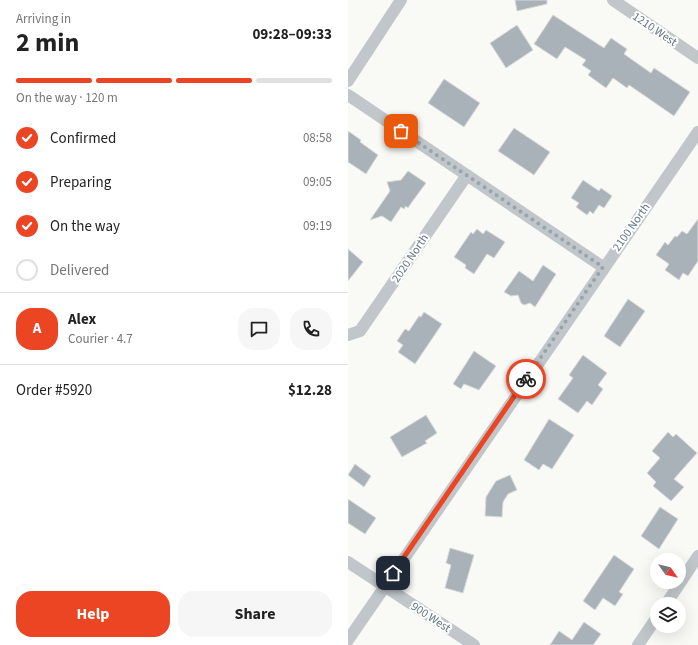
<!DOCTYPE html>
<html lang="en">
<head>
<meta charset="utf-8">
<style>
  :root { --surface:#fff; --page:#f6f6f6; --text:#222; --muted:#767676; --line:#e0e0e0; --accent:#eb4524 }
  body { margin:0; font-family:"Source Sans 3",sans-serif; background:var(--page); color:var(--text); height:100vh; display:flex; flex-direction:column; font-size:15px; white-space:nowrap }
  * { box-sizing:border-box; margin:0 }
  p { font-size:13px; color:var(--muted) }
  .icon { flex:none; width:22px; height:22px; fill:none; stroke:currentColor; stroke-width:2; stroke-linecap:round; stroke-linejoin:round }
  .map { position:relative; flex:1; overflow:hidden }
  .sheet { display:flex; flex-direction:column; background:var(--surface); width:348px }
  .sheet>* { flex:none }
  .needle { width:26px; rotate:124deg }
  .controls { position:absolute; left:302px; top:553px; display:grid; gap:8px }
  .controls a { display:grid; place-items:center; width:36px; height:36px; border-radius:50%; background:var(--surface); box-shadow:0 4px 16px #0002; font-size:20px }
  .pin { position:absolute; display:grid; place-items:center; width:34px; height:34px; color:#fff; margin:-17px; border-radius:8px; box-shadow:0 2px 6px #0006 }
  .courier { position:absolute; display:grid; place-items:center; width:40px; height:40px; margin:-20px; border:3px solid #eb4524; border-radius:50%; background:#fff; color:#222; box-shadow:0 1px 5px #0007 }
  .overview em { font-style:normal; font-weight:700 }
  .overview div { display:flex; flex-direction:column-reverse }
  .overview { display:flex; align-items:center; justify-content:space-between; height:68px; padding:0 16px }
  h1 { font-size:26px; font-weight:700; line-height:30px }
  .bar { display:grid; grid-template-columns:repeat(4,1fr); gap:6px 4px; align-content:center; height:48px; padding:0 16px }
  .bar i { height:5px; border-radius:3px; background:var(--line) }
  .bar .current { background:var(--accent) }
  .bar p { grid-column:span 4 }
  .line { display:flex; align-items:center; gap:10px; padding:0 16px; border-top:1px solid var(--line) }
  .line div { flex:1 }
  .round { display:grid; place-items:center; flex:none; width:42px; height:42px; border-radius:16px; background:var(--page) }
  ol { padding:0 16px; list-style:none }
  li { display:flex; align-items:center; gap:12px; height:44px }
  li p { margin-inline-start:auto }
  li .icon { padding:4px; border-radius:50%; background:var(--accent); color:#fff; stroke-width:4 }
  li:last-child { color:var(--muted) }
  li i { width:22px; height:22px; border:2px solid var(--line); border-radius:50% }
  .action { display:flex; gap:8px; margin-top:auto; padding:8px 16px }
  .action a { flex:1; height:46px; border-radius:16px; background:var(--accent); color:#fff; font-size:16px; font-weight:700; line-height:46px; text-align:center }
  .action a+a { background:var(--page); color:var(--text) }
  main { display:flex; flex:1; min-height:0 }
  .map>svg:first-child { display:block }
  .building { fill:#a8b2b8; stroke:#dadad8 }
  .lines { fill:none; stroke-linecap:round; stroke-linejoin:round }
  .street { stroke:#c1c6ca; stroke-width:12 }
  .done { stroke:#97a4ab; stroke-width:4; stroke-dasharray:0 7.2 }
  .route { stroke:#eb4524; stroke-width:5 }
  .labels { text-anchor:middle; stroke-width:4; stroke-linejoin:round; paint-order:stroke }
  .street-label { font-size:12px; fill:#627682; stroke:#fff }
</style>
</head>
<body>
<main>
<section class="sheet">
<div class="overview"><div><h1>2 min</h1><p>Arriving in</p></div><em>09:28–09:33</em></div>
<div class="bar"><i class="current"></i><i class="current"></i><i class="current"></i><i></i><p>On the way · 120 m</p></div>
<ol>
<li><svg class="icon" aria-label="check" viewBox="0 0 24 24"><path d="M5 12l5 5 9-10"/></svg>Confirmed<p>08:58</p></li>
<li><svg class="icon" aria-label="check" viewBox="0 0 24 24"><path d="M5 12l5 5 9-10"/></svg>Preparing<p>09:05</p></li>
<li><svg class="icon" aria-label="check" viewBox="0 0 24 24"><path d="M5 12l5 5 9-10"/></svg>On the way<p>09:19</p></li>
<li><i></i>Delivered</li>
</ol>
<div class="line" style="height:72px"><b class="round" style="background:var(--accent);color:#fff">A</b><div><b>Alex</b><p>Courier · 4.7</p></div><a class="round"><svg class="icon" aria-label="chat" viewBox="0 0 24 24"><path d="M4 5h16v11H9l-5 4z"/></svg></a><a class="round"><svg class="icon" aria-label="phone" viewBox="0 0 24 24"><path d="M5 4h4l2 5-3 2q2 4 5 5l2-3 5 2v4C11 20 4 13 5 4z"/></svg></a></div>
<div class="line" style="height:52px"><div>Order #5920</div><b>$12.28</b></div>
<div class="action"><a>Help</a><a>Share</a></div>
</section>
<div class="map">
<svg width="350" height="645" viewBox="0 0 350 645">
  <rect width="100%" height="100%" fill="#f9f9f6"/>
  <!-- building -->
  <path class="building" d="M167,0H199V4L169,11Z
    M205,15L256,48L263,38L279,49L276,54L303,73L306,68L342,92L326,116L281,85L279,88L265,78L258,88L240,75L243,71L234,65L238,60L217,47L209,59L186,44Z
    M169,25L185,50L158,68L142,43Z
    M96,79L132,103L116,127L80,103Z
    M166,128L202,152L186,175L150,151Z
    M0,131L13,140L12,142L30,155L18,174L0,162Z
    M60,171L78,183L64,202L60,208L58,206L56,209L53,207L43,222L34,216L22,220L42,191L39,182L53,180Z
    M235,180L251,191L253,188L264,196L256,208L251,205L245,214L242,211L239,215L228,207L231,203L223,198Z
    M350,219V261L340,276L335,273L331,280L317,270L321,264L308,255L317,242L320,245L327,236L329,237L334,231L339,234Z
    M129,229L135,234L138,230L157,242L146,258L139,254L126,274L117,268L118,265L106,257L123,232L125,234Z
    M0,249L15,262L0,281Z
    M195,265L208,274L187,307L182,303L176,305L173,303L170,295L163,296L156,292L171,271L185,281Z
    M280,299L297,311L272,347L256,336Z
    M76,312L94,324L67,364L50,352L55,345L49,341L57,329L61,331L71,316L73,317Z
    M126,351L148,366L131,390L116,384L113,389L105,384Z
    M235,355L259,373L250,385L255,389L244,405L239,401L230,413L210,399L225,378L221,375Z
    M78,415L89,433L77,441L79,443L54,457L42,437Z
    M201,419L226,435L204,469L195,464L191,470L176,460Z
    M320,432L325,437L328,434L349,453L326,479L336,487L323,501L305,486L308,482L299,473L312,458L304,451Z
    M7,464L23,476L16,487L0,475Z
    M162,475L169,490L160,494L155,502L154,517L137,516L138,497L148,481Z
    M0,499L28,518L17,534L0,523Z
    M312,507L330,519L311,549L293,536Z
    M102,548L126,555L115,593L97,588L103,565L98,563Z
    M266,555L286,569L271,592L275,594L267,606L255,598L247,610L235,601Z
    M236,622L253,634L245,645H202L211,631L224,640Z"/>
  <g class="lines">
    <!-- street -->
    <path class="street" d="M265,0L350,58
      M0,81L53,0
      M0,95L255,267
      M0,335L12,331L119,175
      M0,562L126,645
      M318,604L350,556
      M0,640L350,132
      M290,645L309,617"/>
  </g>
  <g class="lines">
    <!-- done -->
    <path class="done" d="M53,131L255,267L178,379"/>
    <!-- route -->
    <path class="route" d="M45,573L178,379"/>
  </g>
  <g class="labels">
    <!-- street labels -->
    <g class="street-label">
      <text transform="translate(307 29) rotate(34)" y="4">1210 West</text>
      <text transform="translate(283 227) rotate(-55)" y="4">2100 North</text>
      <text transform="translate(62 258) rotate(-56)" y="4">2020 North</text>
      <text transform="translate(83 617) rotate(33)" y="4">900 West</text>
    </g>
  </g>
</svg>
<div class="controls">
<a><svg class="needle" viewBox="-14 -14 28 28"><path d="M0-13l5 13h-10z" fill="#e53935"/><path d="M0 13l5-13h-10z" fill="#767676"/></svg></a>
<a><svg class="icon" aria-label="layers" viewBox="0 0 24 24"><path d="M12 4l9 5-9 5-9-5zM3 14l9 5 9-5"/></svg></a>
</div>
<div class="pin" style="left:53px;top:131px;background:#ea580c"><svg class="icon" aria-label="bag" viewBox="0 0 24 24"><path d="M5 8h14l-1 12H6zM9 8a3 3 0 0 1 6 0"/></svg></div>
<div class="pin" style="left:45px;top:573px;background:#1f2937"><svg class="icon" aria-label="home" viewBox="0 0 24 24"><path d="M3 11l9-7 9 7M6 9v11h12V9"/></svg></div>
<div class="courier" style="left:178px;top:379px"><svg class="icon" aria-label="bike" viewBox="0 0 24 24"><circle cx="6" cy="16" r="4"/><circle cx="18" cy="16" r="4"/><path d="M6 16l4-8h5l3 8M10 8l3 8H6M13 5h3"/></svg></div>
</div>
</main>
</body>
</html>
